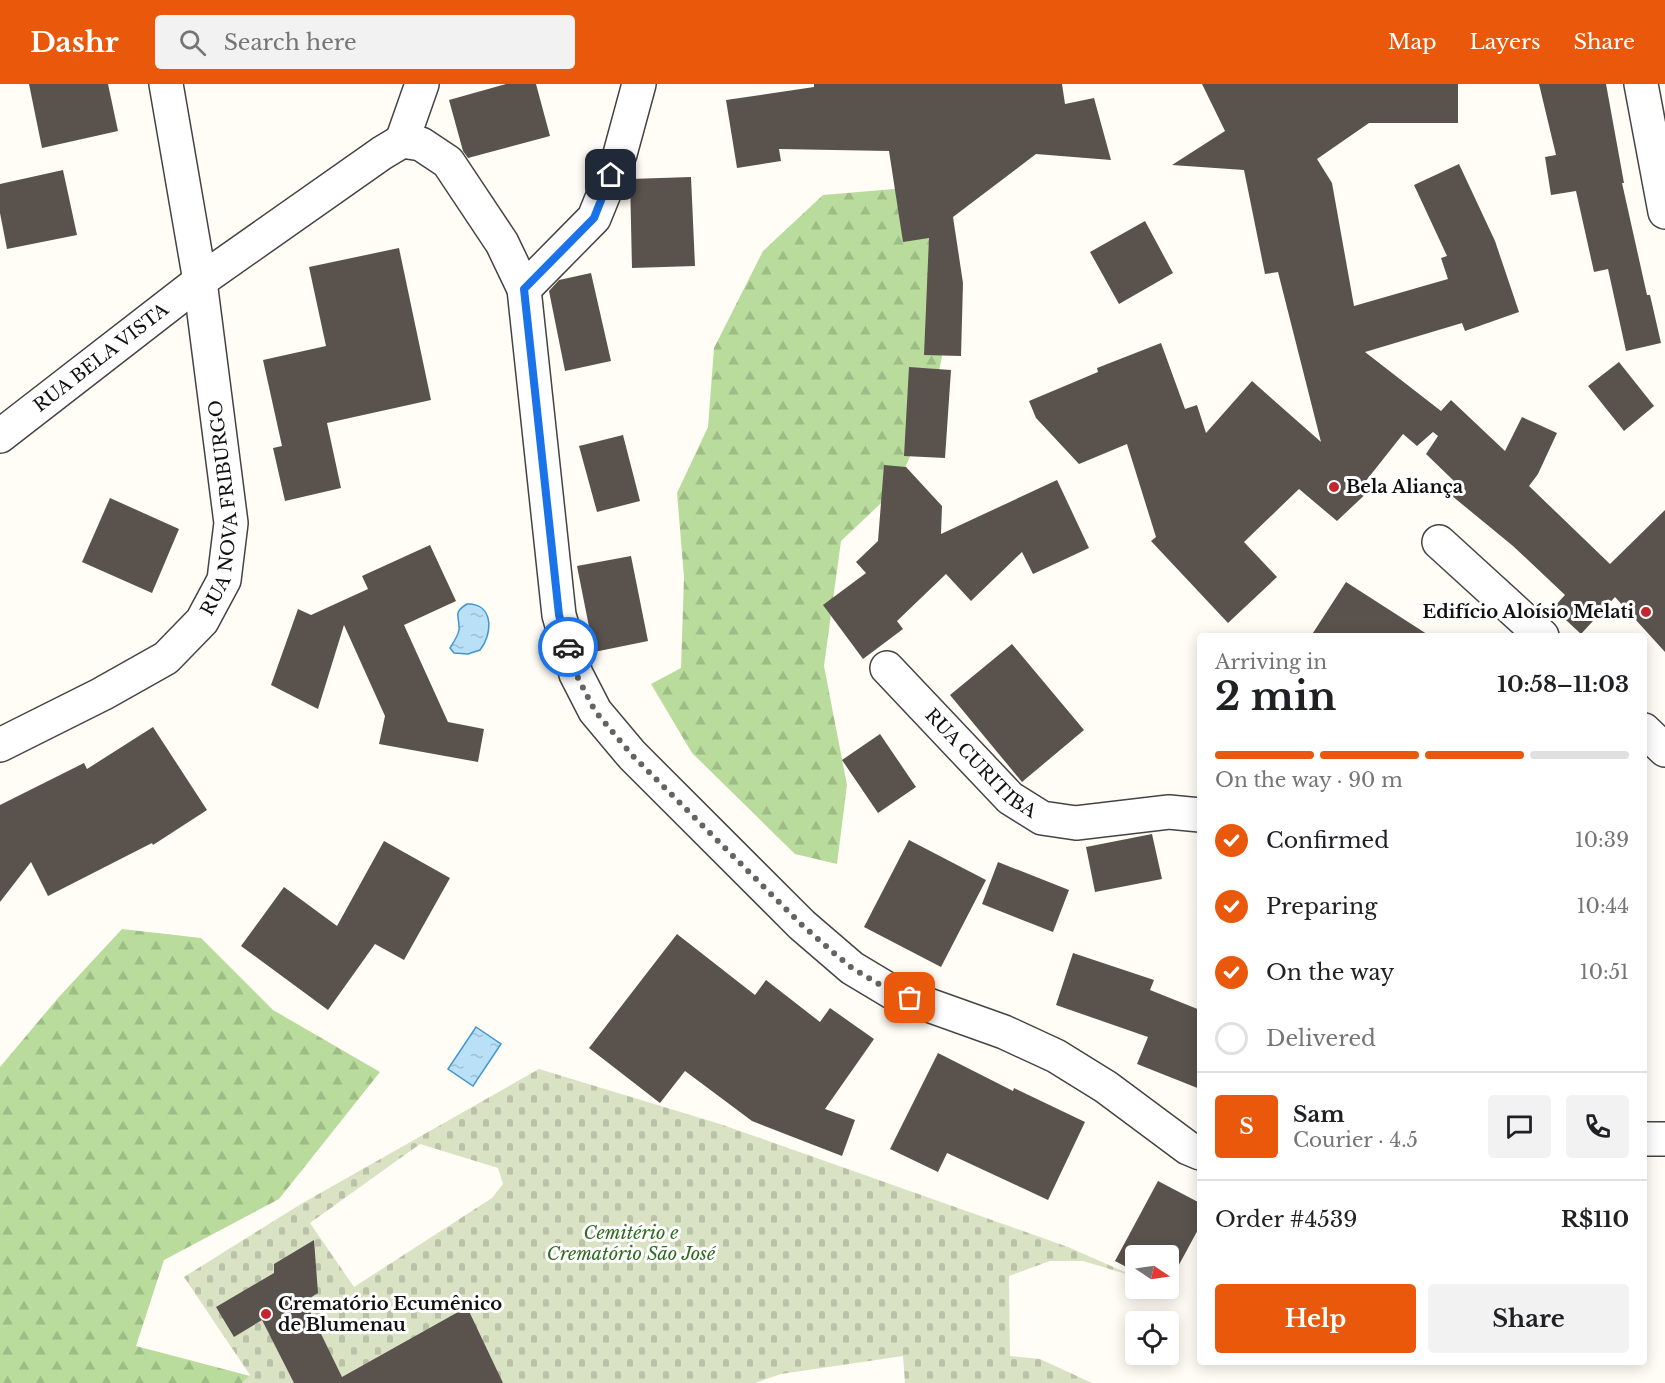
<!DOCTYPE html>
<html lang="en">
<head>
<meta charset="utf-8">
<style>
  :root { --surface:#fff; --page:#f2f2f2; --text:#202124; --muted:#757577; --line:#e0e0e0; --accent:#ea580c }
  body { margin:0; font-family:"Libre Baskerville",serif; background:var(--page); color:var(--text); height:100vh; display:flex; flex-direction:column; font-size:22px; white-space:nowrap }
  * { box-sizing:border-box; margin:0 }
  p { font-size:20px; color:var(--muted) }
  .icon { flex:none; width:33px; height:33px; fill:none; stroke:currentColor; stroke-width:2; stroke-linecap:round; stroke-linejoin:round }
  .map { position:relative; flex:1; overflow:hidden }
  .side { position:absolute; left:1197px; top:549px; width:450px; height:732px; display:flex; flex-direction:column; background:var(--surface); border-radius:6px; box-shadow:0 3px 15px #0003 }
  .side>* { flex:none }
  .needle { width:39px; rotate:103deg }
  .fabs { position:absolute; left:1125px; top:1161px; display:grid; gap:12px }
  .fabs a { display:grid; place-items:center; width:54px; height:54px; border-radius:6px; background:var(--surface); box-shadow:0 3px 15px #0003; font-size:30px }
  .pin { position:absolute; display:grid; place-items:center; width:51px; height:51px; color:#fff; margin:-26px; border-radius:12px; box-shadow:0 3px 9px #0006 }
  .courier { position:absolute; display:grid; place-items:center; width:60px; height:60px; margin:-30px; border:4px solid #1a73e8; border-radius:50%; background:#fff; color:#222; box-shadow:0 2px 8px #0007 }
  .summary em { font-style:normal; font-weight:700 }
  .summary div { display:flex; flex-direction:column-reverse }
  .summary { display:flex; align-items:center; justify-content:space-between; height:102px; padding:0 18px }
  h1 { font-size:39px; font-weight:700; line-height:45px }
  .bar { display:grid; grid-template-columns:repeat(4,1fr); gap:9px 6px; align-content:center; height:72px; padding:0 18px }
  .bar i { height:8px; border-radius:4px; background:var(--line) }
  .bar .current { background:var(--accent) }
  .bar p { grid-column:span 4 }
  .line { display:flex; align-items:center; gap:15px; padding:0 18px; border-top:2px solid var(--line) }
  .line div { flex:1 }
  .round { display:grid; place-items:center; flex:none; width:63px; height:63px; border-radius:6px; background:var(--page) }
  ol { padding:0 18px; list-style:none }
  li { display:flex; align-items:center; gap:18px; height:66px }
  li p { margin-inline-start:auto }
  li .icon { padding:6px; border-radius:50%; background:var(--accent); color:#fff; stroke-width:4 }
  li:last-child { color:var(--muted) }
  li i { width:33px; height:33px; border:3px solid var(--line); border-radius:50% }
  .action { display:flex; gap:12px; margin-top:auto; padding:12px 18px }
  .action a { flex:1; height:69px; border-radius:6px; background:var(--accent); color:#fff; font-size:24px; font-weight:700; line-height:69px; text-align:center }
  .action a+a { background:var(--page); color:var(--text) }
  header { display:flex; align-items:center; gap:36px; box-sizing:border-box; height:84px; padding:0 30px; background:var(--accent); color:#fff }
  header strong { font-size:28px }
  nav { display:flex; gap:33px; margin-inline-start:auto; font-size:21px }
  .search { width:420px; height:54px; background:var(--page); display:flex; align-items:center; gap:15px; box-sizing:border-box; padding:0 21px; border-radius:6px; color:var(--muted); font-size:22px }
  .map>svg:first-child { display:block }
  .forest { fill:url(#forest-firs) }
  .cemetery { fill:url(#cemetery-stones); fill-rule:evenodd }
  .water { fill:url(#water-ripples); stroke:#3f96cf; stroke-width:1.5 }
  .building { fill:#5a524d }
  .lines { fill:none; stroke-linecap:round; stroke-linejoin:round }
  .minor-casing { stroke:#444; stroke-width:36 }
  .minor { stroke:#fff; stroke-width:33 }
  .done { stroke:#646461; stroke-width:6; stroke-dasharray:0 10.8 }
  .route { stroke:#1a73e8; stroke-width:8 }
  .poi-dot { fill:#c4262e; stroke:#fff; stroke-width:2 }
  .labels { text-anchor:middle; stroke-width:6; stroke-linejoin:round; paint-order:stroke }
  .street-label { font-size:18px; fill:#111; stroke:#fff }
  .poi-label { font-size:18px; font-weight:bold; fill:#111; stroke:#fff; text-anchor:start }
  .park-label { font-size:18px; font-style:italic; fill:#2f6b1f; stroke:#fff }
</style>
</head>
<body>
<header>
<strong>Dashr</strong>
<div class="search"><svg class="icon" aria-label="search" viewBox="0 0 24 24"><circle cx="10" cy="10" r="6"/><path d="M15 15l6 6"/></svg>Search here</div>
<nav><a>Map</a><a>Layers</a><a>Share</a></nav>
</header>
<div class="map">
<svg width="1665" height="1299" viewBox="0 0 1665 1299">
  <defs>
    <pattern id="forest-firs" width="22" height="20" patternUnits="userSpaceOnUse" patternTransform="scale(1.5)"><rect width="22" height="20" fill="#b9dc9c"/><path d="M5 1l3.5 6h-7zM16 11l3.5 6h-7z" fill="#9ebc85"/></pattern>
    <pattern id="cemetery-stones" width="16" height="16" patternUnits="userSpaceOnUse" patternTransform="scale(1.5)"><rect width="16" height="16" fill="#d9e3c4"/><path d="M2 7V4a2 2 0 0 1 4 0v3zM10 15v-3a2 2 0 0 1 4 0v3z" fill="#b9c2a7"/></pattern>
    <pattern id="water-ripples" width="26" height="14" patternUnits="userSpaceOnUse" patternTransform="scale(1.5)"><rect width="26" height="14" fill="#b9e0f7"/><path d="M2 4q2-2 4 0t4 0M15 11q2-2 4 0t4 0" fill="none" stroke="#9ebfd3"/></pattern>
  </defs>
  <rect width="100%" height="100%" fill="#fffdf5"/>
  <!-- forest -->
  <path class="forest" d="M906,104L928,125L944,264L929,330L895,406L841,457L824,582L847,701L837,780L795,770L692,669L651,600L681,584L684,493L677,409L708,343L714,264L763,167L823,111Z
    M122,845L201,854L273,926L380,988L279,1115L164,1176L136,1262L250,1292L242,1299H0V983L58,914Z"/>
  <!-- cemetery -->
  <path class="cemetery" d="M539,985L720,1040L1068,1163L1136,1193L1083,1177H1050L1009,1192L1010,1272L1040,1275L1092,1299H905L903,1272L781,1290L755,1299H242L250,1291L184,1193L301,1120ZM420,1060L498,1084L503,1100L492,1114L354,1203L310,1139Z"/>
  <!-- water -->
  <path class="water" d="M467,520C494,519 493,550 480,566L468,570L454,569L450,564C453,559 458,552 459,546C460,532 452,529 467,520Z
    M476,943L501,960L473,1002L448,985Z"/>
  <!-- building -->
  <path class="building" d="M29,0H108L118,47L42,64Z
    M506,0H536L550,52L468,74L463,67L449,16Z
    M814,0H1062L1065,20L1094,14L1111,76L1036,70L953,133L963,199L961,272L924,271L929,154L903,158L889,67L779,65L781,77L737,84L726,16L814,3Z
    M1202,0H1458V39H1369L1317,75L1332,99L1354,222L1448,195L1441,174L1447,172L1414,101L1459,80L1495,157L1519,228L1465,247L1462,239L1365,268L1441,327L1451,316L1505,367L1522,333L1557,349L1538,390L1529,402L1610,480L1665,426V568L1615,513L1581,550L1553,524L1565,511L1513,462L1446,407L1454,397L1426,370L1438,352L1433,348L1417,362L1403,350L1365,398L1372,404L1337,437L1299,405L1244,458L1277,493L1228,539L1151,457L1156,453L1127,360L1079,380L1036,334L1029,317L1098,288L1097,284L1161,259L1185,325L1197,321L1206,349L1252,297L1321,358L1278,188L1265,190L1244,86L1172,81L1225,47Z
    M1539,0H1606L1624,99H1622L1647,211H1650L1661,259L1626,267L1608,185L1594,188L1576,107L1551,111L1545,73L1556,71Z
    M63,86L77,151L7,165L0,129V100Z
    M691,93L695,182L632,184L630,95Z
    M1145,137L1173,189L1119,220L1090,168Z
    M399,164L431,316L327,339L341,404L285,417L273,364L282,362L263,276L326,262L309,183Z
    M591,189L611,277L565,287L549,207L559,196Z
    M1619,278L1654,322L1624,347L1588,302Z
    M909,283L951,286L945,374L904,372Z
    M623,351L640,417L597,428L579,362Z
    M884,381L906,383L942,422L941,450L1057,396L1089,464L1033,490L1022,468L971,517L946,490L897,537L903,545L863,575L823,521L866,489L856,478L878,457Z
    M110,414L179,445L152,509L82,478Z
    M430,461L456,517L404,541L448,638L484,645L478,678L379,660L385,632L344,541L318,625L271,601L298,525L311,531L368,505L362,492Z
    M631,472L648,557L594,568L577,482Z
    M1346,498L1430,552H1311Z
    M1012,560L1084,646L1022,698L950,611Z
    M153,643L207,726L153,761L152,759L48,812L31,778L0,818V721L84,679L87,685Z
    M880,650L916,703L878,729L842,676Z
    M1152,750L1162,795L1095,808L1086,763Z
    M909,756L986,796L941,883L864,843Z
    M384,757L450,794L404,876L375,860L328,926L241,862L284,803L337,842Z
    M998,778L1069,806L1053,848L982,820Z
    M677,850L755,911L766,896L820,938L830,924L874,955L825,1025L855,1036L842,1072L752,1037L685,987L660,1019L589,964Z
    M1073,869L1154,896L1150,906L1200,926V1005L1137,980L1148,953L1056,921Z
    M938,969L1013,1007L1014,1004L1085,1038L1048,1116L947,1069L938,1088L890,1065Z
    M1158,1097L1200,1119V1142L1168,1201V1172H1136V1188L1115,1177Z
    M314,1156L318,1209L305,1217L342,1293L467,1223L503,1299H294L262,1236L234,1253L216,1223L274,1189V1180Z"/>
  <g class="lines">
    <defs>
      <g id="minor">
        <path d="M1641,0L1665,128"/>
        <path d="M402,57L422,0"/>
        <path d="M524,205L594,134L620,70L639,0"/>
        <path id="s1" d="M0,352L200,197L382,69L402,57L421,60L448,78L502,159L524,205L559,531L576,590L595,627L632,671L802,841L852,884L892,908L1004,948L1056,972L1106,1003L1188,1064L1200,1069"/>
        <path d="M1439,458L1542,552"/>
        <path id="s2" d="M887,584L1010,714L1042,734L1076,739L1169,728L1200,731"/>
        <path d="M1644,646L1665,666"/>
        <path id="s3" d="M0,661L102,610L166,574L202,537L224,496L231,439L200,197L166,0"/>
        <path d="M1644,1055H1665"/>
      </g>
    </defs>
    <!-- minor casing -->
    <use href="#minor" class="minor-casing"/>
    <!-- minor -->
    <use href="#minor" class="minor"/>
  </g>
  <g class="lines">
    <!-- done -->
    <path class="done" d="M568,563L576,590L595,627L632,671L802,841L835,870L852,884L892,908L910,914"/>
    <!-- route -->
    <path class="route" d="M568,563L559,531L524,205L594,134L611,91"/>
  </g>
  <!-- markers -->
  <g class="poi-dot">
    <circle cx="1334" cy="403" r="6"/>
    <circle cx="1646" cy="528" r="6"/>
    <circle cx="266" cy="1230" r="6"/>
  </g>
  <g class="labels">
    <!-- street labels -->
    <g class="street-label">
      <text dy="6" stroke="none"><textPath href="#s1" startOffset="128">RUA BELA VISTA</textPath></text>
      <text dy="6" stroke="none"><textPath href="#s3" startOffset="357">RUA NOVA FRIBURGO</textPath></text>
      <text dy="6" stroke="none"><textPath href="#s2" startOffset="134">RUA CURITIBA</textPath></text>
    </g>
    <!-- poi labels -->
    <g class="poi-label">
      <text x="1346" y="409">Bela Aliança</text>
      <text x="1634" y="534" text-anchor="end">Edifício Aloísio Melati</text>
      <text x="278" y="1226">Crematório Ecumênico<tspan x="278" dy="21">de Blumenau</tspan></text>
    </g>
    <!-- park labels -->
    <g class="park-label">
      <text x="631" y="1155">Cemitério e<tspan x="631" dy="21">Crematório São José</tspan></text>
    </g>
  </g>
</svg>
<div class="fabs">
<a><svg class="needle" viewBox="-14 -14 28 28"><path d="M0-13l5 13h-10z" fill="#e53935"/><path d="M0 13l5-13h-10z" fill="#757577"/></svg></a>
<a><svg class="icon" aria-label="locate" viewBox="0 0 24 24"><circle cx="12" cy="12" r="6"/><path d="M12 2v4M12 18v4M2 12h4M18 12h4"/></svg></a>
</div>
<div class="pin" style="left:910px;top:914px;background:#ea580c"><svg class="icon" aria-label="bag" viewBox="0 0 24 24"><path d="M5 8h14l-1 12H6zM9 8a3 3 0 0 1 6 0"/></svg></div>
<div class="pin" style="left:611px;top:91px;background:#1f2937"><svg class="icon" aria-label="home" viewBox="0 0 24 24"><path d="M3 11l9-7 9 7M6 9v11h12V9"/></svg></div>
<div class="courier" style="left:568px;top:563px"><svg class="icon" aria-label="car" viewBox="0 0 24 24"><path d="M5 17H2v-5l4-1 3-4h7l3 4 3 1v5h-3M9 17h6M6 11h13"/><circle cx="7" cy="17" r="2"/><circle cx="17" cy="17" r="2"/></svg></div>
<section class="side">
<div class="summary"><div><h1>2 min</h1><p>Arriving in</p></div><em>10:58–11:03</em></div>
<div class="bar"><i class="current"></i><i class="current"></i><i class="current"></i><i></i><p>On the way · 90 m</p></div>
<ol>
<li><svg class="icon" aria-label="check" viewBox="0 0 24 24"><path d="M5 12l5 5 9-10"/></svg>Confirmed<p>10:39</p></li>
<li><svg class="icon" aria-label="check" viewBox="0 0 24 24"><path d="M5 12l5 5 9-10"/></svg>Preparing<p>10:44</p></li>
<li><svg class="icon" aria-label="check" viewBox="0 0 24 24"><path d="M5 12l5 5 9-10"/></svg>On the way<p>10:51</p></li>
<li><i></i>Delivered</li>
</ol>
<div class="line" style="height:108px"><b class="round" style="background:var(--accent);color:#fff">S</b><div><b>Sam</b><p>Courier · 4.5</p></div><a class="round"><svg class="icon" aria-label="chat" viewBox="0 0 24 24"><path d="M4 5h16v11H9l-5 4z"/></svg></a><a class="round"><svg class="icon" aria-label="phone" viewBox="0 0 24 24"><path d="M5 4h4l2 5-3 2q2 4 5 5l2-3 5 2v4C11 20 4 13 5 4z"/></svg></a></div>
<div class="line" style="height:78px"><div>Order #4539</div><b>R$110</b></div>
<div class="action"><a>Help</a><a>Share</a></div>
</section>
</div>
</body>
</html>
